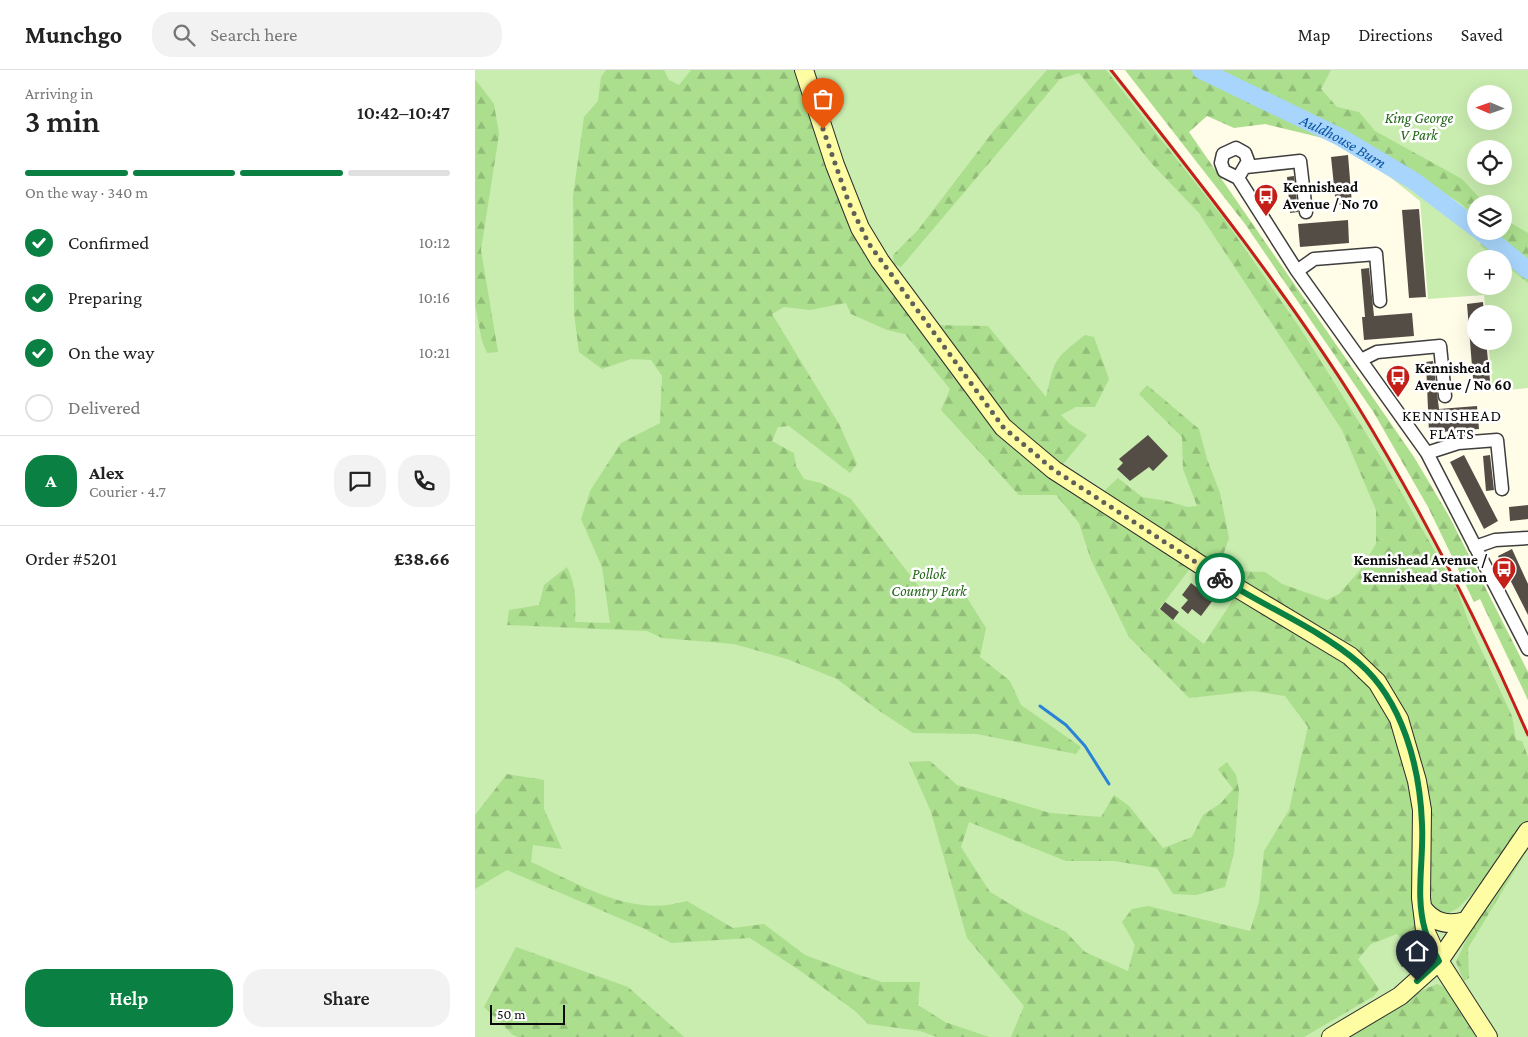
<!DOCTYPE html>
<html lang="en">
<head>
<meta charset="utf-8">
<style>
  :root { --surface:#fff; --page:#f2f2f2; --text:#222; --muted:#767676; --line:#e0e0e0; --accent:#0b8043 }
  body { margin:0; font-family:"Crimson Pro",serif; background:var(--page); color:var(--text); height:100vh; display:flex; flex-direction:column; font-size:19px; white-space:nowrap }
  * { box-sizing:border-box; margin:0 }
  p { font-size:16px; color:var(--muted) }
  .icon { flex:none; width:28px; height:28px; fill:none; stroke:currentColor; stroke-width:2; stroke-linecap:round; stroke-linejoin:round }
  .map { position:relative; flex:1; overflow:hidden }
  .details { display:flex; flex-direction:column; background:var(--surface); width:475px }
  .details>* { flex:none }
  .needle { width:32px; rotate:272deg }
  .controls { position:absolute; left:992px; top:15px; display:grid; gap:10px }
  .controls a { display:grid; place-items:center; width:45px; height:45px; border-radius:50%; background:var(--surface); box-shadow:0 5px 20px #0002; font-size:25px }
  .scale { position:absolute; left:15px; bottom:12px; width:75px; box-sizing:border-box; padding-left:5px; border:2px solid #0b0b0b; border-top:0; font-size:14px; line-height:18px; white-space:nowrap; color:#0b0b0b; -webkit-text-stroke:4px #fff; paint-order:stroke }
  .pin { position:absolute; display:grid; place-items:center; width:42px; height:42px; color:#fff; margin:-51px -21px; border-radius:50% 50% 50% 0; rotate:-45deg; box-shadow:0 0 5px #0007 }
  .pin .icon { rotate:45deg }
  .courier { position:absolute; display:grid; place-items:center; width:50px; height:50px; margin:-25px; border:4px solid #0b8043; border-radius:50%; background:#fff; color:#222; box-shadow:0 1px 6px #0007 }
  .head em { font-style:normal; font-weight:600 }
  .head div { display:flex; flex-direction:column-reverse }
  .head { display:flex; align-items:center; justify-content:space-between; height:85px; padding:0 25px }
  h1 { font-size:32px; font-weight:600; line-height:38px }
  .bar { display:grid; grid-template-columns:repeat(4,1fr); gap:8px 5px; align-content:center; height:60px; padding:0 25px }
  .bar i { height:6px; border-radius:4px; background:var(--line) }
  .bar .active { background:var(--accent) }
  .bar p { grid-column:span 4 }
  .line { display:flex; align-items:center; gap:12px; padding:0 25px; border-top:1px solid var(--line) }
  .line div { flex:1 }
  .round { display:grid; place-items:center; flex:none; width:52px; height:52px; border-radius:20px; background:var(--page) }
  ol { padding:0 25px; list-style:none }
  li { display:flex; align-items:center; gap:15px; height:55px }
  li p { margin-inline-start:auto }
  li .icon { padding:5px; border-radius:50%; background:var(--accent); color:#fff; stroke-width:4 }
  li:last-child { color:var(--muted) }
  li i { width:28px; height:28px; border:2px solid var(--line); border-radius:50% }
  .primary-button { display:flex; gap:10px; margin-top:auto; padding:10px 25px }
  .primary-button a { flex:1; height:58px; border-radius:20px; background:var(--accent); color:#fff; font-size:20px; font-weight:600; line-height:58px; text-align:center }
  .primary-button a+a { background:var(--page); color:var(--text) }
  header { display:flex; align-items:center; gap:30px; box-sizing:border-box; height:70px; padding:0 25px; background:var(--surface); border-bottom:1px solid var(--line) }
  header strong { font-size:24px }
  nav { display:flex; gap:28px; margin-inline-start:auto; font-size:18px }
  .search { width:350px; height:45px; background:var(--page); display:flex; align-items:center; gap:12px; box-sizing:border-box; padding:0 18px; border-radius:20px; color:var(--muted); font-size:19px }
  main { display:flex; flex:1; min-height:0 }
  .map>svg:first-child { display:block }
  .green { fill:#c9ecaf; fill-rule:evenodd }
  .forest { fill:url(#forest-firs) }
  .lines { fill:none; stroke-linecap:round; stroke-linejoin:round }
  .stream { stroke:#2a83d7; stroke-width:3 }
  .river { stroke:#a8d5fb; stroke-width:18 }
  .building { fill:#544d46 }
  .street-casing { stroke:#3e3e3e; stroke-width:15 }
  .secondary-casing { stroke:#2d2d2d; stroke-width:20 }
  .street { stroke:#fff; stroke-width:12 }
  .secondary { stroke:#fffda3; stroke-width:18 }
  .rail { stroke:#c42019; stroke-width:3 }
  .done { stroke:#605f58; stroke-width:5; stroke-dasharray:0 9 }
  .route { stroke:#0b8043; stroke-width:6 }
  .labels { text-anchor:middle; stroke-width:5; stroke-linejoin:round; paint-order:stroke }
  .park-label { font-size:15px; font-style:italic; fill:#216617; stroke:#fff }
  .poi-label { font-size:15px; font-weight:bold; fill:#0b0b0b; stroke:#fff; text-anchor:start }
  .water-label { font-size:16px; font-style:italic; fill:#0c55a4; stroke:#fff }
  .neighbourhood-label { font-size:16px; letter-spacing:1px; fill:#0b0b0b; stroke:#fff }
</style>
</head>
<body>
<header>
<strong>Munchgo</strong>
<div class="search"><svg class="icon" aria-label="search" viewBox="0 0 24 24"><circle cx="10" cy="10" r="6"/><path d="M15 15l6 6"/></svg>Search here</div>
<nav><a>Map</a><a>Directions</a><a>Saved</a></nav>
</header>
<main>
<section class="details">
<div class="head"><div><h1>3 min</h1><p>Arriving in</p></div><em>10:42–10:47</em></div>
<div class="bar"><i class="active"></i><i class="active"></i><i class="active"></i><i></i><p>On the way · 340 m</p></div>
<ol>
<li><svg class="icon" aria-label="check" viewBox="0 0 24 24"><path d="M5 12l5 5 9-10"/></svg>Confirmed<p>10:12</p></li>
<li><svg class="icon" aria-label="check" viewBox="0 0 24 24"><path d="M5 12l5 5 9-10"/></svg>Preparing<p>10:16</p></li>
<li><svg class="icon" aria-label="check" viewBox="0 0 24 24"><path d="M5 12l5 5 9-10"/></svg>On the way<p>10:21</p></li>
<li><i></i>Delivered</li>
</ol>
<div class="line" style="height:90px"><b class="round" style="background:var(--accent);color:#fff">A</b><div><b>Alex</b><p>Courier · 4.7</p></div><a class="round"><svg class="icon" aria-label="chat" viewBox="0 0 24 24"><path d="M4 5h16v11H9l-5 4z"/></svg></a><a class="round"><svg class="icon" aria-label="phone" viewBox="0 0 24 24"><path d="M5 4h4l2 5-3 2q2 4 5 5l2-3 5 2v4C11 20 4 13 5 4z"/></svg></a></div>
<div class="line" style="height:65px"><div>Order #5201</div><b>£38.66</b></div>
<div class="primary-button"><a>Help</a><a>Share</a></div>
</section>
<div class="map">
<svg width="1053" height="967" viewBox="0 0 1053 967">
  <defs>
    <pattern id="forest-firs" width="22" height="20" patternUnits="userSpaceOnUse" patternTransform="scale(1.25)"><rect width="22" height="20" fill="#abde8d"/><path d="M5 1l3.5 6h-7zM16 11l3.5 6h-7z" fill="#92bd78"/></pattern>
  </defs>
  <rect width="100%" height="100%" fill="#fffce8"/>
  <!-- green -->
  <path class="green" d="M0,0H636L755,151L806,222L881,334L925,407L984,516L1053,665V967H0Z
    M754,0H1053V318L1018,321L1013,271H1029V244H1011L1009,225L953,229L945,131L881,80ZM1001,24H1029V51H1001ZM1001,79H1029V106H1001ZM1001,134H1029V161H1001ZM1001,189H1029V216H1001Z"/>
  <!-- forest -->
  <path class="forest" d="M131,0H189L194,10L204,15L216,0H323L378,157L517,355L717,496L684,539L729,574L762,524L880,599L905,629L921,660L932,694L940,744L936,822L943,867L931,874L922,864L896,874L883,889L904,919L899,926L829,967H536L549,936L492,868L456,742L434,692L455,691L482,715L575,743L626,747L639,725L654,736L688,778L717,767L728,745L746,733L758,719L743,699L752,692L761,705L764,720L759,783L750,817L721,825L698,824L682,798L639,791H591L494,752L486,777L515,822L549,842L591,862L610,882L653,901L660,875L647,852L657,839L673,836L775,861L784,832L789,781L814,740L833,657L810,626L778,621L714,628L654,567L616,490L604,453L581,425H544L466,340L475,319L430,264L412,260L376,244L371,233L335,240L309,237L297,244L364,354L382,394L375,403L314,356L303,357L297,371L319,383L321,396L329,409L346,413L376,429L449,523L463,528L489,523L511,558L505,587L535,611L546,635L606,677L601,684L502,664L438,663L403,640L362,609L312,589L259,574L187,568L172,561L32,555L34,540L64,535L69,515L92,497C101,516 101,531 100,552L135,553L127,497L106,449L115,421L146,373L185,353L187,306L176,290L156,289L127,299L104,282L99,243L98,126L109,47L123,31L126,7Z
    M572,0H631L749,149L825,258L909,392L983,522L996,558L1037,646L1041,670L1047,671L1053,687V751L998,823L983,838L974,843H965L956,837L931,650L915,615L893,592L757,507L760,501L790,502L807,514L852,530L864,524L886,499L901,474V440L867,360L724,143L677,94L604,3L585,9L426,197L419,194L418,185L443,160L520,59Z
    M650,0H719L773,30L840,58L881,80L856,70L790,54L759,58L732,46L714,62L939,387L974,446L1053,602V630L1005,529L999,532L953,437L899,343L770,154Z
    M738,0H856L846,19L862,37L884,42L900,61L987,109L1010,134H1001V147L984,132L872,66Z
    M0,9L19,34L24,64L6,180L23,282L12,283L7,271L0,235Z
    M1029,149L1053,163V190L1019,161H1029Z
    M1010,169L1053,205V213L1029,194V189H1022L1005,175Z
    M458,255L513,256L571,327C581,288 577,291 610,265L619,267L634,309L620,337H601L586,345L595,354L612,365L585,398L533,355Z
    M672,315L724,359L732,389L745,423L754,468L743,500L627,423L643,408L667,427L692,431L713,437L722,436L708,399L707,367L664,324Z
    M32,704L69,710V739L87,779L58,775L56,792C107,815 155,848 212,831L258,858L289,854L330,885L384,905L407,912H445L443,935L470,952L514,967H462L445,961L393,954L380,941L327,902L275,868L196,873L170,859L32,800L0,819V745Z
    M1053,773V779L993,878L994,908L989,911L981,892L993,866Z
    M41,877L153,917L209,967H43L38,965L9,937Z
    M962,914L971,918L1004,967H874C905,951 930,926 962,914Z"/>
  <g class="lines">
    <!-- stream -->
    <path class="stream" d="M565,636L591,655L610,676L634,714"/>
    <!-- river -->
    <g class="river">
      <path id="s1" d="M726,0L865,67L939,111L1001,158"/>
      <path d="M1005,161L1053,200"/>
    </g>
  </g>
  <!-- building -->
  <path class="building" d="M873,85L877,134L861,135L856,87Z
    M819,106L823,142L815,143L812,107Z
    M944,139L951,227L934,228L927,140Z
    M873,150L874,173L825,177L823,154Z
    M894,198L899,246L937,243L939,266L889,270L887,247H890L886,199Z
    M1008,232L1009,244H1001V271H1011L1016,320L999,321L992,234Z
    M958,291L964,339L1002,336L1004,359L954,363L951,292Z
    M673,365L693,386L678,401L674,397L655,411L642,399L648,393L644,389Z
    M989,385L1023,451L1009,459L975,392Z
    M1015,385L1019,420L1011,421L1008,386Z
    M1053,435V449L1035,451L1034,437Z
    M1037,479L1053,514V545L1023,486Z
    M716,513L738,530L726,546L717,539L713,544L706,538L713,530L707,525Z
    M690,532L704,542L698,550L685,539Z
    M941,876L946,885L927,897L922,888Z"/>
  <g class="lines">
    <defs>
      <path id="street" d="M771,97L825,91L831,142
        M763,108L773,91L770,83L761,78L748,84L746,93L749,101L763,108L822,201L952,383L1053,579
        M822,201L839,189L901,184L905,231
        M886,290L902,282L965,276L970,326
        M952,383L983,373L1022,370L1027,419
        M1000,477L1020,470L1053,468"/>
      <path id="secondary" d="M329,0L360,95L385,158L405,191L528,357L579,400L749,510L875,586L902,612L924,649L942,711L947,740L946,828L950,860L964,891L1013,967
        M947,837C958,853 973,856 991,851
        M856,967L925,926L964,891L1053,761"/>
    </defs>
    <!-- street casing -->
    <use href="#street" class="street-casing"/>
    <!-- secondary casing -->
    <use href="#secondary" class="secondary-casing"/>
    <!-- street -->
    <use href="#street" class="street"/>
    <!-- secondary -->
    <use href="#secondary" class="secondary"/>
    <!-- rail -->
    <path class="rail" d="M636,0C722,109 808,217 882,335C947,441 1003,551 1053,665"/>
  </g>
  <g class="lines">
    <!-- done -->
    <path class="done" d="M348,59L374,133L394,174L528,357L579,400L745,508"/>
    <!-- route -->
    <path class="route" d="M745,508C790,537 843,558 884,593C928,631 945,698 947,754C949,789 940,826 950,860C953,871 959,881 964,891L942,911"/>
  </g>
  <!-- icons -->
  <defs>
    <symbol id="bus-pin" viewBox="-11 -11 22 30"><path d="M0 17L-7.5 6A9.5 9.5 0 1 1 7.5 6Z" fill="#c42019" stroke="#fff"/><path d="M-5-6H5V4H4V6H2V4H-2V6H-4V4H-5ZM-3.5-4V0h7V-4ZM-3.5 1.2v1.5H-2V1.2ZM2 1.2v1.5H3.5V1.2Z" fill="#fff"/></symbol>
  </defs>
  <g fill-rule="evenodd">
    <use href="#bus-pin" x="777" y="112" width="28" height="38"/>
    <use href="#bus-pin" x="909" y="293" width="28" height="38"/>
    <use href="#bus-pin" x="1015" y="485" width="28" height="38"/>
  </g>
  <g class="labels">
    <!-- park labels -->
    <g class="park-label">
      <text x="944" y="53">King George<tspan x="944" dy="17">V Park</tspan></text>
      <text x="454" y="509">Pollok<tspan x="454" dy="17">Country Park</tspan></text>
    </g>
    <!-- poi labels -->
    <g class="poi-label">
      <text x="808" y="122">Kennishead<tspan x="808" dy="17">Avenue / No 70</tspan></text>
      <text x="940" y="303">Kennishead<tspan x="940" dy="17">Avenue / No 60</tspan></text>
      <text x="1012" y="495" text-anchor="end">Kennishead Avenue /<tspan x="1012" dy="17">Kennishead Station</tspan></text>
    </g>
    <!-- water labels -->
    <g class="water-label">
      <text dy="6" stroke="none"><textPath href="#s1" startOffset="159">Auldhouse Burn</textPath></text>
    </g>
    <!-- neighbourhood labels -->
    <g class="neighbourhood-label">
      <text x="977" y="351">KENNISHEAD<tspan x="977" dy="18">FLATS</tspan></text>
    </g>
  </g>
</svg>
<div class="controls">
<a><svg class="needle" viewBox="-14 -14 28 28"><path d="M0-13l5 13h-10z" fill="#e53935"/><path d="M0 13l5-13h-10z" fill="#767676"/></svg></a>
<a><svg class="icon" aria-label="locate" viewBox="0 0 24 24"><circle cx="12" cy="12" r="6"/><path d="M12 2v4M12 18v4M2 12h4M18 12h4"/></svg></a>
<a><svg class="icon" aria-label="layers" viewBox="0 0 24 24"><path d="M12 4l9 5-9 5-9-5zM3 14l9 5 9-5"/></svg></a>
<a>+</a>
<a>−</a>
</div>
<div class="scale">50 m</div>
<div class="pin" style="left:348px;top:59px;background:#ea580c"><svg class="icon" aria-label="bag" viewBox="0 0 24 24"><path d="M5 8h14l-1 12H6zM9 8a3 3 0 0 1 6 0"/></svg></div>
<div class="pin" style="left:942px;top:911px;background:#1f2937"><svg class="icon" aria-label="home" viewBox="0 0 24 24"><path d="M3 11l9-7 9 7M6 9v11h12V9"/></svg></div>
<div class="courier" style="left:745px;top:508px"><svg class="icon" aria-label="bike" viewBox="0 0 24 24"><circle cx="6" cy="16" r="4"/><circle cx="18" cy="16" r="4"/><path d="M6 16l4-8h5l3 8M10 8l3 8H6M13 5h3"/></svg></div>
</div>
</main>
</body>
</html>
